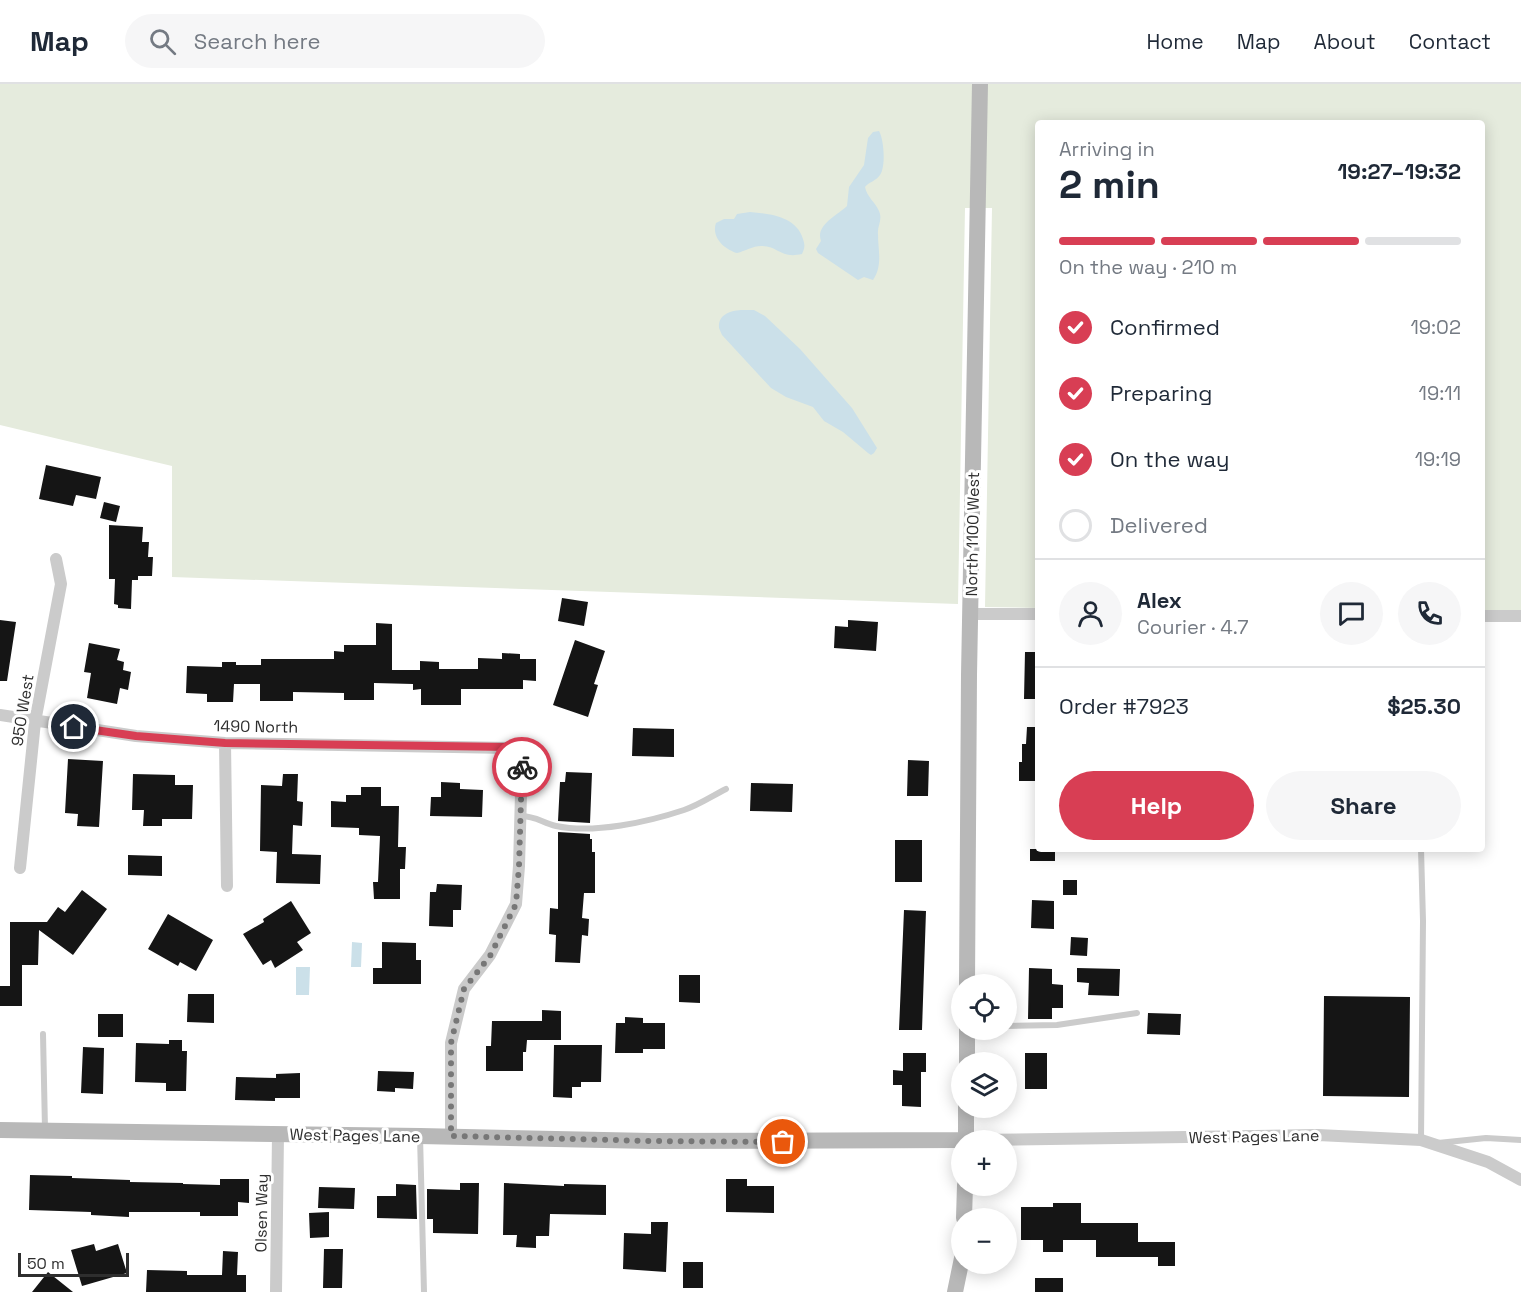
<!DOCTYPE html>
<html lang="en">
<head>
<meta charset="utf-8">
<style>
  :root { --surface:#fff; --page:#f6f6f7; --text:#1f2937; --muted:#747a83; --line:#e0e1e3; --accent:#d83e54 }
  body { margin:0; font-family:"Space Grotesk",sans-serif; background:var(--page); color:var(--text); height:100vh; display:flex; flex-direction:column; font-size:22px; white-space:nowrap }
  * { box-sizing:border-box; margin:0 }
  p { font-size:20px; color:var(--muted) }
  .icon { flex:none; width:33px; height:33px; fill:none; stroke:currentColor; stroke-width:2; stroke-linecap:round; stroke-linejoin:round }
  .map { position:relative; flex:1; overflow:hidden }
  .side { position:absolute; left:1035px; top:36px; width:450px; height:732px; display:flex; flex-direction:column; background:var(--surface); border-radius:6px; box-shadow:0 3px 15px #0003 }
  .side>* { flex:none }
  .controls { position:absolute; left:951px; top:890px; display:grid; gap:12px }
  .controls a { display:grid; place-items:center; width:66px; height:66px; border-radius:50%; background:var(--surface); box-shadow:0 3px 15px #0003; font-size:30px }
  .scale { position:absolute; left:18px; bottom:15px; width:111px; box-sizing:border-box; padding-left:6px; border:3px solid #2e2e2e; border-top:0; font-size:16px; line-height:21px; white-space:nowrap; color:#2e2e2e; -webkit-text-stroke:4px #fff; paint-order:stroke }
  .pin { position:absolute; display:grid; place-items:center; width:51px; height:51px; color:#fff; margin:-26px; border:3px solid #fff; border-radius:50%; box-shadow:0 2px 6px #0007 }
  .courier { position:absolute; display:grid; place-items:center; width:60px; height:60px; margin:-30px; border:4px solid #d83e54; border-radius:50%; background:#fff; color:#222; box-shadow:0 2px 8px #0007 }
  .summary em { font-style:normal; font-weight:600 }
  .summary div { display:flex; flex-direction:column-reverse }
  .summary { display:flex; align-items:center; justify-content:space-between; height:102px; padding:0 24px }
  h1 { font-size:39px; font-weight:600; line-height:45px }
  .bar { display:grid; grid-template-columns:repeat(4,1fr); gap:9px 6px; align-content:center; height:72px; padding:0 24px }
  .bar i { height:8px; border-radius:4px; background:var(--line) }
  .bar .selected { background:var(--accent) }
  .bar p { grid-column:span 4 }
  .line { display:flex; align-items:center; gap:15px; padding:0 24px; border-top:2px solid var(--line) }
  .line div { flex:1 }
  .round { display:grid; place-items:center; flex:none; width:63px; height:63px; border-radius:32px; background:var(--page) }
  ol { padding:0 24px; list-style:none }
  li { display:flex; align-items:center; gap:18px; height:66px }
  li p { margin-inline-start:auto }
  li .icon { padding:6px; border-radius:50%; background:var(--accent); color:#fff; stroke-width:4 }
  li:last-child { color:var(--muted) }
  li i { width:33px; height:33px; border:3px solid var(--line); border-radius:50% }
  .action { display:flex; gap:12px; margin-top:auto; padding:12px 24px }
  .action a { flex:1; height:69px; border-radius:36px; background:var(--accent); color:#fff; font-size:24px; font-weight:600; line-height:69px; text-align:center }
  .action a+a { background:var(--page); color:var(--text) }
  header { display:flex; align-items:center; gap:36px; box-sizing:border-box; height:84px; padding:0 30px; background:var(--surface); border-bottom:2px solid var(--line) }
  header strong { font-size:28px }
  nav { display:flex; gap:33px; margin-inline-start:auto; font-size:21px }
  .search { width:420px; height:54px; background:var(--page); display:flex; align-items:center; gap:15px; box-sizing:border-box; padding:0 21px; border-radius:33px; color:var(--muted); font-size:22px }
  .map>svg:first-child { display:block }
  .green { fill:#e5ebdd }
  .water { fill:#cbe0e9 }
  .building { fill:#151515 }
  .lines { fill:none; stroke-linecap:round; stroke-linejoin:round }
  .lane { stroke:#cbcbcb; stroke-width:6 }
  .street { stroke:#cbcbcb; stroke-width:12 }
  .secondary { stroke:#b8b8b8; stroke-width:16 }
  .done { stroke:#777; stroke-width:6; stroke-dasharray:0 10.8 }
  .route { stroke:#d83e54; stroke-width:8 }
  .labels { text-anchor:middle; stroke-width:6; stroke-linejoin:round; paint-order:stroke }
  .street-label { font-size:16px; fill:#2e2e2e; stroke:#fff }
</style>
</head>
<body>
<header>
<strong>Map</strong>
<div class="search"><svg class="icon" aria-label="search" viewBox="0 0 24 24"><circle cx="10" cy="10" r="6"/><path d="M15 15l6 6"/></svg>Search here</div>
<nav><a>Home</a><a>Map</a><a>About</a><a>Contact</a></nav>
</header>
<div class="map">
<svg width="1521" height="1208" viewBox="0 0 1521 1208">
  <rect width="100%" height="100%" fill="#fff"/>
  <!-- green -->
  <path class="green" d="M0,0H1521V532L1482,531V39H1038V524L985,523L992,124H965L958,520L172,493V382L0,341Z"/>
  <!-- water -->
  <path class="water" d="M879,47C884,55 886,83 880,91C876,97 869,98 865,103C867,113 875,118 879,127C883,136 877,142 878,150C878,167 883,181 873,196L864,193L858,196L818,169L816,165L821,157C815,141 838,131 847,122L849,103L864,81L868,54L873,48Z
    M750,128C770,130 796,132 803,155C805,161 805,164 802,170C780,175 779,162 761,162C753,162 745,167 737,169C724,165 711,153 716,139L724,135H734L737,130Z
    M741,226H754L765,232L800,265L852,324L877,364L874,369L871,371L868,369L843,348L824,337L813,323L786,313L771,304L722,251L719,244C718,231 729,227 741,226Z
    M352,858L362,859L361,883H351Z
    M296,883H310L309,911H296Z"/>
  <!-- building -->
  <path class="building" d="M46,381L101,393L96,415L76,411L73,422L39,415Z
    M104,418L120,422L116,438L100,434Z
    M109,441L143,443L142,458H149L148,473H153L152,492H138V496H132L131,525L118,524V521L114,520L115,495H109Z
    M562,514L588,518L584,542L558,537Z
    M0,536L16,538L7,597H0Z
    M848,536L878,538L876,567L834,564L835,542L848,543Z
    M376,539L392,540V586H420V577L439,578V585H478V574L502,575V569L520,570V575H536V597L523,596V605H461V621H421V605L413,606V600L374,599V616H344V609L293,608V617H260V600H234L233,618H207V610L186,609L187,582L222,583V578H236V581H261V575H334V567L344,568V561H376Z
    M575,556L605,567L594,600L598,601L588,633L553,621Z
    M89,559L120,565L117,576L124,578L123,586L131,588L128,606L120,604L117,620L87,614L91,589L84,588Z
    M1025,568H1038V615H1024Z
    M1027,643H1038V697H1019V678H1022V660H1026Z
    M633,644L674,645V673L632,672Z
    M68,675L103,677L99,743L77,742L78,730L65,729Z
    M908,676L929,677L928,712H907Z
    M566,688L592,689L590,739L558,737L560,698H565Z
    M133,690L175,691V701H193L192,735H162V742H143L144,726H132Z
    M283,690H298L297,717L303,718L302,742L293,741L292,770L321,771L320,800L276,799L277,768L260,767L261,701L282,702Z
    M441,698L460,699V705L483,706L482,733L430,732L431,713H441Z
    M751,699L793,700L792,728L750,727Z
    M361,703H381V722H399L398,763H406L405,785H400V815H374L373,798H378L380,752L359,751V744L331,743V717L346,718V711H361Z
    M558,748L590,750V755H592V768H595V809H584L582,834L589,835L588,852L582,851L580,879L555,878L556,851L549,850L550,824L558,825Z
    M895,756H922V798H895Z
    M1030,765H1055V777H1030Z
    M128,771L162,772V792L128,791Z
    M1063,796H1077V811H1063Z
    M437,800L462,801L461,826H453V843L429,842L430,808H436Z
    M82,806L107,825L73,871L39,846L38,881H22V922H0V902H10V838H47L58,823L65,828Z
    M1032,816L1054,817V845L1031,844Z
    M291,817L311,849L297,858L303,866L275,884L271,876L263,881L243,850L264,838L263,835Z
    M904,826L926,827L922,946H899Z
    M168,830L213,856L196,887L180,878L178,882L148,865Z
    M1071,853L1088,854L1087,872L1070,871Z
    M382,858L416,859V876H421V900H373V884H382Z
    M1029,884L1052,885V900L1063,901V924H1052V935H1028Z
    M1077,884L1120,885L1119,912L1088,911L1089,899L1077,898Z
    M679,891H700V919L679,918Z
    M188,910H214V939L187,938Z
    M1324,912L1410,913L1409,1013L1323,1012Z
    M542,926L561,927V956H527L526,968H523V987H486V962H491L492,937H542Z
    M1148,929L1181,930L1180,951L1147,950Z
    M98,930H123V953H98Z
    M625,933L643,934V939H665V965H643V969H615L616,939H625Z
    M169,956H182V967H187L186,1007H166V999L135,998L136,959L169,960Z
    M554,961H602L601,998H581V1003H572V1014L553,1013Z
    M83,963L104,964L103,1010L81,1009Z
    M903,969H926V988H921V1023L902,1022V1001H893V986L903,987Z
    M1025,969H1047V1005H1025Z
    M378,987L414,988L413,1005L395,1004V1008L377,1007Z
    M300,989V1014H275V1017L235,1016L236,993L276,994V990Z
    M30,1091L72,1092V1094L130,1096V1098L183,1099V1100L220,1101V1095H249V1119L238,1118V1132H200V1128H129V1133L91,1131V1128L29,1126Z
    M726,1095H747V1102H774V1129L726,1128Z
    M460,1099H479L478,1150L433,1149V1135H427V1105L460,1106Z
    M504,1099L564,1102V1100L606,1101V1131L550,1130L549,1152H536V1164L516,1163L517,1151H503Z
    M396,1100L416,1101L417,1135L377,1134V1112H396Z
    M319,1103L355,1104L354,1125L318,1124Z
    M1053,1119H1081V1139H1138V1158H1175V1182H1158V1173H1096V1156H1063V1168H1043V1156H1021V1123H1053Z
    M329,1128V1153L310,1154L309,1129Z
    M651,1138H668L666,1188L623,1185L624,1149L651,1150Z
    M94,1160L96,1167L118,1160L127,1189L82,1202L71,1166Z
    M324,1165H343L342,1204H323Z
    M223,1167L238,1168L237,1191H246V1208H146L147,1186L187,1187V1191H222Z
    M683,1178H703V1204H683Z
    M48,1188L73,1208H32Z
    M1035,1194H1063V1208H1035Z"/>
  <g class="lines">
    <!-- lane -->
    <path class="lane" d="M520,732C537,732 542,739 556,742C594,750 648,738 684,726C699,721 712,712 726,705
      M1006,942L1057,941L1137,929
      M43,950L45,1045
      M420,1052L424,1208
      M1421,1056L1423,837L1421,765
      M1438,1059L1486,1054L1521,1056"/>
    <!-- street -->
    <path class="street" d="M970,530H1038
      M1482,532H1521
      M0,631L136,652L225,659L513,664L522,674L519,782L516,820L490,871L464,905L451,959V1052
      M225,659L227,802
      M20,784L35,638L61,500L56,475
      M978,1056L1318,1051L1421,1056L1488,1078L1521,1096
      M276,1208L278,1050"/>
    <!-- secondary -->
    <path class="secondary" d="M967,900L969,591L980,0
      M967,978V945
      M0,1046L420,1052L651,1057L962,1056
      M966,1056V1023
      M964,1134L965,1101
      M955,1208L962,1174"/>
  </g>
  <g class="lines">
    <!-- done -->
    <path class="done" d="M522,683L519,782L516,820L490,872L464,905L451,959V1052L651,1057L783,1058"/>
    <!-- route -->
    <path class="route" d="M74,643L136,652L225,659L513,663L522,674V683"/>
  </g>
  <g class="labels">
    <!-- street labels -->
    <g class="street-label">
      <text transform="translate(972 450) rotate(-89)" y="6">North 1100 West</text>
      <text transform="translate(22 626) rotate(-81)" y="6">950 West</text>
      <text transform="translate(256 642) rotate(1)" y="6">1490 North</text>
      <text transform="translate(355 1051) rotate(1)" y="6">West Pages Lane</text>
      <text transform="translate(1254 1052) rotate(-1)" y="6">West Pages Lane</text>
      <text transform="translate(261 1129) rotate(-89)" y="6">Olsen Way</text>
    </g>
  </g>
</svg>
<div class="controls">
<a><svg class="icon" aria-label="locate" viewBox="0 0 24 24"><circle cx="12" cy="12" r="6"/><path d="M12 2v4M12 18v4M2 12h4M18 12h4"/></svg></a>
<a><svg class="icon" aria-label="layers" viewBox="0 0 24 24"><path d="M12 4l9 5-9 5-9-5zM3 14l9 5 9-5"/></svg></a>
<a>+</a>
<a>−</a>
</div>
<div class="scale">50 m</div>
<div class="pin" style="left:783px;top:1058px;background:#ea580c"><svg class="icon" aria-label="bag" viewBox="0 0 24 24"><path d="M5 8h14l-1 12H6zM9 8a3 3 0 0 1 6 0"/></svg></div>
<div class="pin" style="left:74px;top:643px;background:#1f2937"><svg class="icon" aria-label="home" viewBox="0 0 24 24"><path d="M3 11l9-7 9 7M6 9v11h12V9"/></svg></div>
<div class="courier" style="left:522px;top:683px"><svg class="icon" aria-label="bike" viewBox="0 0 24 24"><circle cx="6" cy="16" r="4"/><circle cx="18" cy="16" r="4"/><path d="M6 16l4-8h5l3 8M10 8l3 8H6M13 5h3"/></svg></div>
<section class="side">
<div class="summary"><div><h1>2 min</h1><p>Arriving in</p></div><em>19:27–19:32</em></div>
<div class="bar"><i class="selected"></i><i class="selected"></i><i class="selected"></i><i></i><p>On the way · 210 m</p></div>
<ol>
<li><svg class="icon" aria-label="check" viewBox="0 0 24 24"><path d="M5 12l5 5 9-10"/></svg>Confirmed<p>19:02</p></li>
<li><svg class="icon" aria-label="check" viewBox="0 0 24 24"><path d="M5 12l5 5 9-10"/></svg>Preparing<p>19:11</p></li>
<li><svg class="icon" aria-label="check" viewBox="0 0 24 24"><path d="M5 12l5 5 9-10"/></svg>On the way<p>19:19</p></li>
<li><i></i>Delivered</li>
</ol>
<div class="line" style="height:108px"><a class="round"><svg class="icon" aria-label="person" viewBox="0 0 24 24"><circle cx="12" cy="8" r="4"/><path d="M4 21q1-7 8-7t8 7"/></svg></a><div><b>Alex</b><p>Courier · 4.7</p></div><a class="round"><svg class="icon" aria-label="chat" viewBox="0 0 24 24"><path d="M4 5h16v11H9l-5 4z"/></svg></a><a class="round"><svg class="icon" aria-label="phone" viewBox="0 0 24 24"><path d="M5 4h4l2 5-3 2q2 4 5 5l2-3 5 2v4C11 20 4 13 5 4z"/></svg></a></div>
<div class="line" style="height:78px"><div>Order #7923</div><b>$25.30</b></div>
<div class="action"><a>Help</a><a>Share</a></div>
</section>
</div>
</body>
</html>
